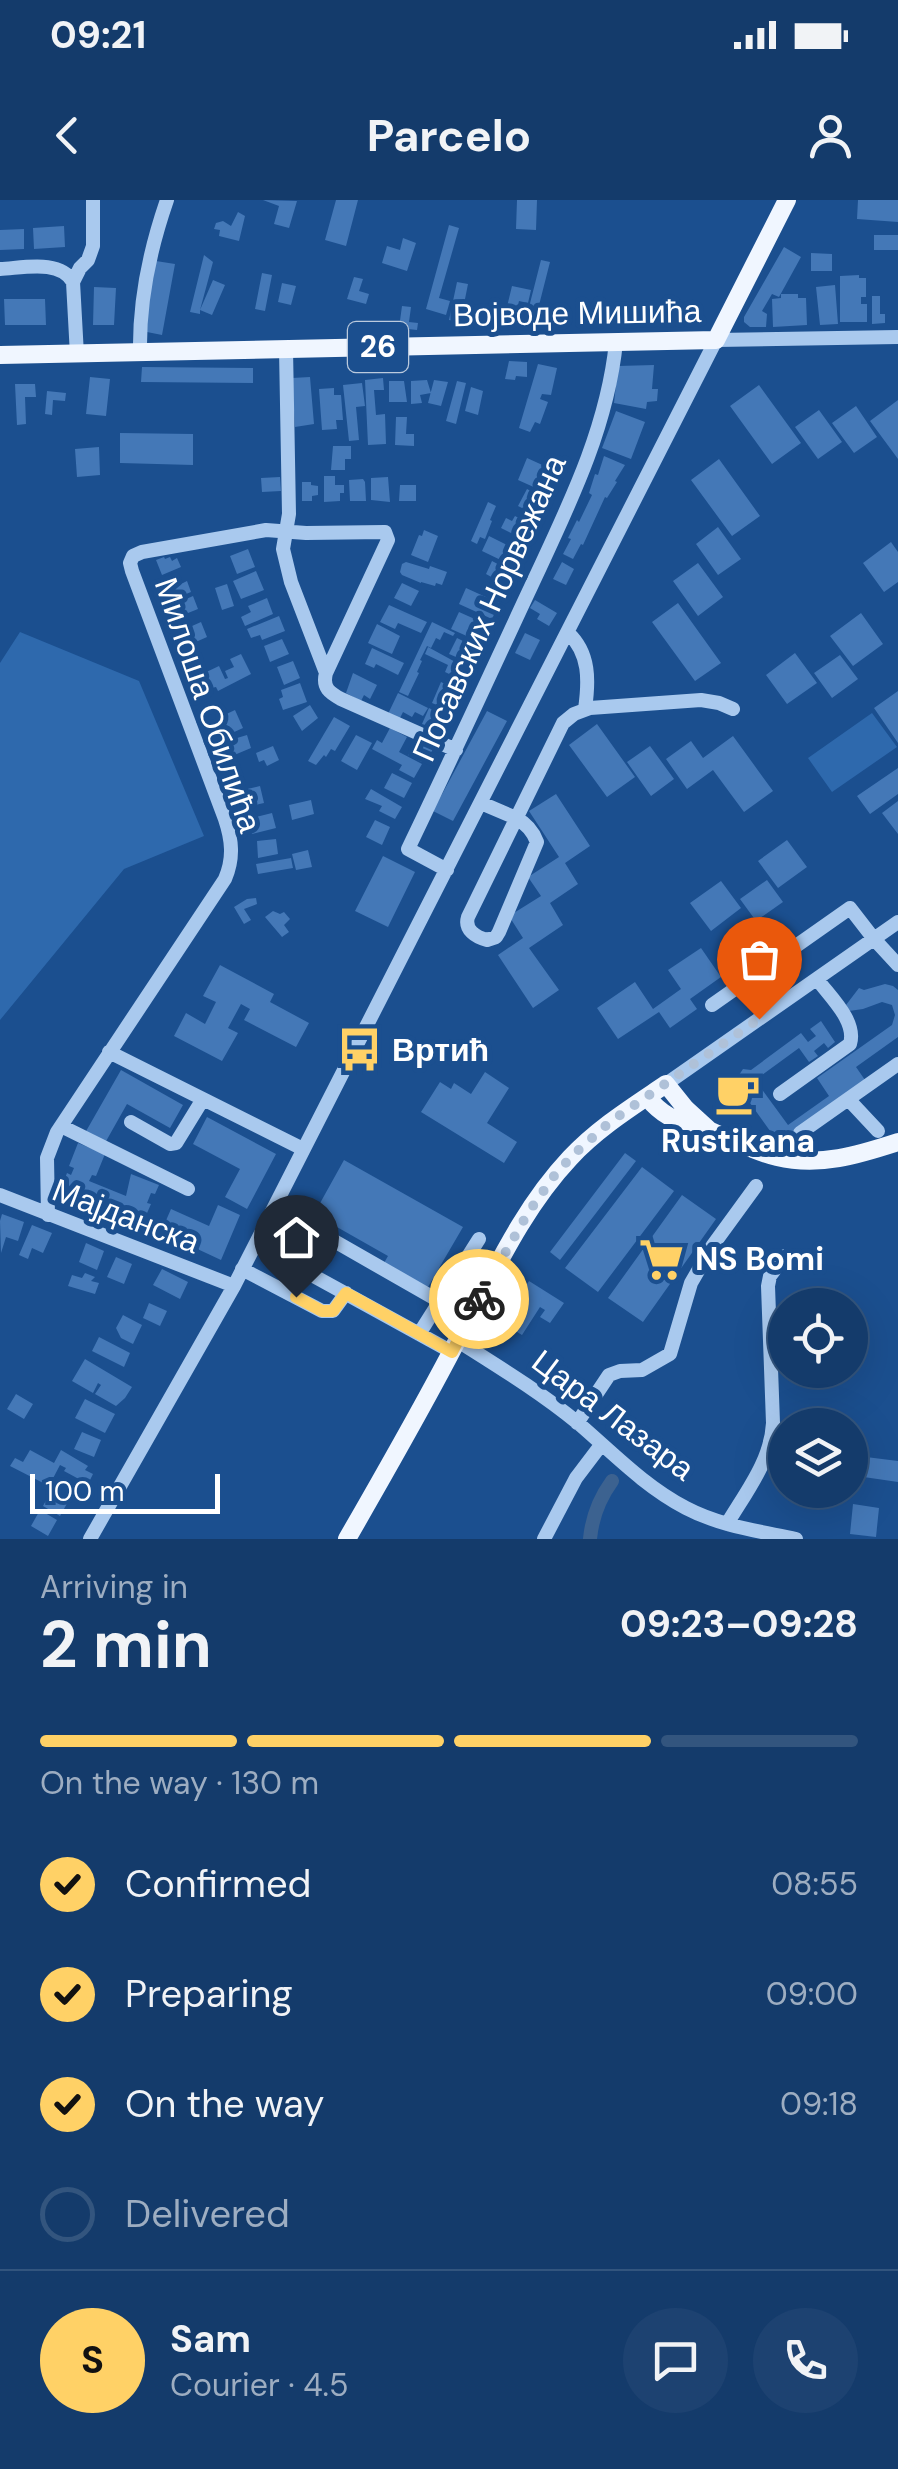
<!DOCTYPE html>
<html lang="en">
<head>
<meta charset="utf-8">
<style>
  :root { --surface:#143b6b; --page:#1d4271; --text:#f1f3f6; --muted:#9dadc1; --line:#33557e; --accent:#ffd166 }
  body { margin:0; font-family:"DM Sans",sans-serif; background:var(--page); color:var(--text); height:100vh; display:flex; flex-direction:column; font-size:38px; white-space:nowrap }
  * { box-sizing:border-box; margin:0 }
  p { font-size:32px; color:var(--muted) }
  .icon { flex:none; width:55px; height:55px; fill:none; stroke:currentColor; stroke-width:2; stroke-linecap:round; stroke-linejoin:round }
  .map { position:relative; height:1339px; overflow:hidden }
  .sheet { display:flex; flex-direction:column; background:var(--surface); flex:1 }
  .sheet>* { flex:none }
  .controls { position:absolute; left:768px; top:1088px; display:grid; gap:20px }
  .controls a { display:grid; place-items:center; width:100px; height:100px; border-radius:50%; background:var(--surface); box-shadow:0 10px 40px #0002,0 0 0 2px var(--line); font-size:50px }
  .scale { position:absolute; left:30px; bottom:25px; width:190px; box-sizing:border-box; padding-left:10px; border:5px solid #fff; border-top:0; font-size:28px; line-height:35px; white-space:nowrap; color:#fff; -webkit-text-stroke:8px #1b4f8f; paint-order:stroke }
  .pin { position:absolute; display:grid; place-items:center; width:85px; height:85px; color:#fff; margin:-102px -42px; border-radius:50% 50% 50% 0; rotate:-45deg; box-shadow:0 0 10px #0007 }
  .pin .icon { rotate:45deg }
  .courier { position:absolute; display:grid; place-items:center; width:100px; height:100px; margin:-50px; border:8px solid #ffd166; border-radius:50%; background:#fff; color:#222; box-shadow:0 2px 12px #0007 }
  .overview em { font-style:normal; font-weight:700 }
  .overview div { display:flex; flex-direction:column-reverse }
  .overview { display:flex; align-items:center; justify-content:space-between; height:170px; padding:0 40px }
  h1 { font-size:65px; font-weight:700; line-height:75px }
  .bar { display:grid; grid-template-columns:repeat(4,1fr); gap:15px 10px; align-content:center; height:120px; padding:0 40px }
  .bar i { height:12px; border-radius:8px; background:var(--line) }
  .bar .active { background:var(--accent) }
  .bar p { grid-column:span 4 }
  .line { display:flex; align-items:center; gap:25px; padding:0 40px; border-top:2px solid var(--line) }
  .line div { flex:1 }
  .round { display:grid; place-items:center; flex:none; width:105px; height:105px; border-radius:52px; background:var(--page) }
  ol { padding:0 40px; list-style:none }
  li { display:flex; align-items:center; gap:30px; height:110px }
  li p { margin-inline-start:auto }
  li .icon { padding:10px; border-radius:50%; background:var(--accent); color:#111; stroke-width:4 }
  li:last-child { color:var(--muted) }
  li i { width:55px; height:55px; border:5px solid var(--line); border-radius:50% }
  .status { display:flex; justify-content:space-between; align-items:center; height:70px; padding:0 50px; background:var(--surface); direction:ltr }
  .status svg { height:28px; fill:currentColor }
  header { display:flex; justify-content:space-between; align-items:center; height:130px; padding:0 40px; background:var(--surface); font-size:45px; font-weight:700 }
  .map>svg:first-child { display:block }
  .green { fill:#2e69ad }
  .lines { fill:none; stroke-linecap:round; stroke-linejoin:round }
  .canal { stroke:#3c6290; stroke-width:14 }
  .building { fill:#4478b7 }
  .minor { stroke:#a9c9ee; stroke-width:14 }
  .major { stroke:#f0f6ff; stroke-width:18 }
  .done { stroke:#afc1d8; stroke-width:10; stroke-dasharray:0 18 }
  .route { stroke:#ffd166; stroke-width:12 }
  .labels { text-anchor:middle; stroke-width:10; stroke-linejoin:round; paint-order:stroke }
  .shield { fill:#1b4f8f; stroke:#bbcadd; stroke-width:2.5 }
  .shield-label { font-size:30px; font-weight:bold; fill:#fff }
  .street-label { font-size:32px; fill:#fff; stroke:#1b4f8f }
  .poi-label { font-size:32px; font-weight:bold; fill:#fff; stroke:#1b4f8f; text-anchor:start }
</style>
</head>
<body>
<div class="status"><b>09:21</b><svg viewBox="0 0 49 12"><path d="M0 12V9h3v3zM5 12V6h3v6zM10 12V3h3v9zM15 12V0h3v12zM26 1h20v11H26zM47 4h2v5h-2z"/></svg></div>
<header><svg class="icon" aria-label="back" viewBox="0 0 24 24"><path d="M15 5l-7 7 7 7"/></svg>Parcelo<svg class="icon" aria-label="person" viewBox="0 0 24 24"><circle cx="12" cy="8" r="4"/><path d="M4 21q1-7 8-7t8 7"/></svg></header>
<div class="map">
<svg width="898" height="1339" viewBox="0 0 898 1339">
  <rect width="100%" height="100%" fill="#1b4f8f"/>
  <!-- green -->
  <path class="green" d="M20,432L139,481L204,636L124,669L0,820V463Z
    M872,513L897,547L832,592L808,558Z"/>
  <g class="lines">
    <!-- canal -->
    <path class="canal" d="M590,1339C592,1317 599,1299 612,1281"/>
  </g>
  <!-- building -->
  <path class="building" d="M263,0L297,1L289,28L274,24L279,6Z
    M336,0H358L346,46L325,40Z
    M517,0H537L536,30L516,29Z
    M858,0H898V22L857,19Z
    M238,12L245,16L239,41L219,36L220,30L214,29L216,23L223,21L231,26Z
    M449,25L459,28L439,98L450,101L446,115L426,109Z
    M64,26L65,47L34,49L33,28Z
    M24,29V49L0,50V30Z
    M874,35H898V50H874Z
    M403,38L416,43L407,71L382,63L387,46L400,50Z
    M784,47L801,57L779,97L772,94L762,111L767,114L766,127H750L744,122V117Z
    M811,53L832,54V71H811Z
    M204,55L213,62L200,110L213,80L225,85L212,115L200,110V114L190,112Z
    M541,60L550,62L536,117L527,115Z
    M156,61L175,64L162,135L142,131Z
    M262,73L272,75L265,111L255,109Z
    M859,75V78H866V97H861V104H867V122H840V76Z
    M354,77L363,79L359,91L369,94L366,104L347,99Z
    M457,82L468,84L462,114L466,115L464,123L449,120Z
    M282,83L296,86L291,105L278,102Z
    M835,85L838,124L820,125L816,87Z
    M512,86L531,90L528,103L519,101L514,122L504,119Z
    M94,87L116,88L114,125H93Z
    M781,94H798V98H806L807,125L773,127L772,99L781,98Z
    M872,96H880V114H885V123L872,124Z
    M4,99H45L46,125H5Z
    M402,106L411,107L409,122L418,123L417,130L399,128Z
    M509,161L527,162V177L516,176L515,180L505,179Z
    M538,164L557,168L551,195L542,194L540,199L548,202L540,224L535,222L530,232L519,228Z
    M654,165L652,189H658L657,201L647,202L646,209L614,203L618,166Z
    M142,167L253,168V183L141,182Z
    M90,177L110,179L106,216L86,214Z
    M310,177L314,224L295,227L292,178Z
    M383,178L384,190H374L376,215L385,214L386,244L368,245L365,180Z
    M427,180L431,193L420,195L422,203L411,204V181Z
    M434,180L448,182L441,206L428,203Z
    M389,181H404L407,202H389Z
    M457,181L466,183L456,224L446,221Z
    M362,183L365,206L356,207L359,240L349,241L343,185Z
    M15,184H35L36,197H25L26,224L17,225Z
    M759,185L801,243L772,264L730,206Z
    M471,187L483,191L478,215L465,211Z
    M334,188V195H341L343,220H336L337,229L322,230L319,189Z
    M47,191L66,193L65,201L53,200L52,215L45,214Z
    M898,200V259L870,221Z
    M856,206L877,237L854,253L832,223Z
    M819,210L842,242L818,259L795,227Z
    M616,211L645,222L631,259L602,248Z
    M396,217H407L406,234H414V246L395,245Z
    M120,233L193,234V265L120,263Z
    M333,246H351V259H345V270H331Z
    M99,247L100,275L77,277L75,249Z
    M604,256L625,265L615,281L617,282L607,298L605,297L583,345L581,344L573,359L563,354L571,339L568,338L577,320L579,322L592,295L589,293L595,274L598,275Z
    M527,258L560,273L554,285L551,284L547,293L518,280Z
    M719,259L760,316L732,336L691,280Z
    M324,276H335V285H344V293H340V301L324,302Z
    M280,277L281,291L262,292L261,278Z
    M388,277L390,302L371,300V278Z
    M363,279L365,282L366,301H350L349,280Z
    M302,282H311V285L318,286V295L312,296V301H302Z
    M400,285H416V301H399Z
    M527,289L544,298L536,315L518,306Z
    M488,302L496,306L490,320L492,321L485,339L480,337L477,344L471,341Z
    M515,316L532,325L525,340L501,328L506,318L512,321Z
    M718,327L741,359L718,375L696,344Z
    M424,330L438,336L428,362L411,355L419,335L422,336Z
    M489,336L523,353L515,367L482,351Z
    M891,342L898,352V382L884,392L863,363Z
    M248,349L255,367L237,374L230,356Z
    M164,357L165,359L170,357L172,361L177,358L181,367L162,375L156,360Z
    M492,361L511,371L504,384L486,374Z
    M406,362L429,369L430,366L447,372L442,385L436,383L435,386L421,382V383L402,375L400,372L402,364Z
    M562,362L574,369L566,385L553,379Z
    M698,363L723,397L698,416L673,381Z
    M256,371L264,390L241,399L233,381Z
    M178,378L181,384L187,381L191,392L171,400L165,384Z
    M402,383L419,391L411,406L394,398Z
    M227,384L234,406L222,410L215,388Z
    M466,388L499,403L492,419L459,404Z
    M193,396L198,409L178,417L173,405Z
    M267,398L273,414L245,426L241,417L251,412L248,406Z
    M535,400L557,413L549,426L537,419L540,414L530,408Z
    M678,403L721,463L695,481L652,422Z
    M389,405L427,422L421,433L398,423L395,429L380,422Z
    M459,412L486,424L478,441L451,429Z
    M861,413L883,444L853,466L830,436Z
    M279,416L285,431L262,440L260,435L251,438L247,429Z
    M201,422L207,437L189,445L183,430Z
    M432,422L455,433L453,436L444,432L440,440L436,438L431,448L427,446L420,460L422,461L417,472L419,473L408,496L399,492Z
    M377,424L400,436L392,454L368,443Z
    M525,433L540,440L530,460L515,453Z
    M457,438L477,448L470,463L449,454Z
    M282,439L289,454L270,462L264,446Z
    M428,447L470,470L464,481L445,472L448,465L425,454Z
    M372,448L404,463L398,475L376,464L374,468L365,464Z
    M795,453L817,483L787,504L766,475Z
    M241,454L251,474L218,491L216,487L207,489L200,475L219,466L225,479L228,478L225,471L234,467L230,459Z
    M840,455L858,479L832,498L814,473Z
    M293,461L300,478L284,485L277,467Z
    M353,473L377,485L370,499L364,495L361,501L346,493Z
    M441,482L457,490L453,500L449,498L444,508L432,503Z
    M300,483L307,502L283,510L279,499L283,497L281,490Z
    M898,491V543L874,508Z
    M398,493L428,508L423,516L415,512L412,517L403,512L399,520L388,514Z
    M310,505L318,518L302,531L293,516Z
    M429,508L444,516L438,529L422,524Z
    M235,510L243,528L232,533L229,526L225,528L220,517Z
    M487,511L507,521L453,621L433,611Z
    M334,517L350,526L335,551L331,549L326,557L324,555L316,565L308,561Z
    M597,524L635,577L607,597L569,545Z
    M390,528L407,537L399,552L422,564L414,578L399,570L402,565L372,549L377,540L382,543Z
    M247,535L251,548L232,556L227,541Z
    M356,535L372,543L357,570L341,561Z
    M417,536L434,547L427,560L424,558L422,562L408,555Z
    M733,536L773,591L744,612L713,570L687,589L666,559L691,541L703,558Z
    M273,546L279,560L267,566L264,560L259,562L256,553Z
    M650,546L674,579L651,596L627,562Z
    M898,568V594L870,614L857,596Z
    M392,573L412,583L404,598L384,588Z
    M260,586L264,603L247,607L243,590Z
    M371,589L402,607L395,619L379,611L382,606L365,599Z
    M556,594L590,646L565,663L578,684L550,703L563,725L529,748L559,790L533,808L498,755L523,738L509,716L541,696L528,677L559,657L529,611Z
    M311,600L314,614L292,620L289,605Z
    M898,601V634L882,613Z
    M272,613L276,628L252,634L248,619Z
    M375,620L390,627L382,645L366,637Z
    M276,639L278,654L258,658L257,641Z
    M787,640L807,667L778,688L758,661Z
    M308,650L312,667L296,670L292,654Z
    M383,656L415,672L388,727L355,711Z
    M291,658L293,668L258,674L256,664Z
    M767,680L783,702L756,721L740,699Z
    M721,681L741,708L711,731L690,703Z
    M256,698L257,704L244,709L251,720L244,724L234,707L247,699Z
    M273,711L280,714L284,712L290,719L284,725L289,732L282,737L265,717Z
    M701,748L721,777L690,799L697,809L670,828L659,812L618,839L597,808L635,782L653,809L681,789L668,770Z
    M220,765L274,794L270,802L309,823L296,847L244,820L250,809L241,804L228,828L238,833L222,861L174,836L186,813L205,824L216,802L203,796Z
    M885,784L893,786L898,790V837L856,867L865,880L778,942L745,896L733,904L725,893L738,883L737,878L743,869L751,870L801,833L808,842L816,836L810,829L821,821L835,842L828,848L824,843L814,851L818,856L809,862L799,848L755,880L788,925L829,896L817,878L892,825L895,815L892,805L882,802L863,809L849,811L846,805L859,788L864,790Z
    M121,870L183,905L170,928L127,904L105,943L85,933Z
    M485,872L509,888L487,923L517,942L504,963L421,912L440,882L451,889L454,883L471,894Z
    M207,917L276,954L247,1009L225,997L240,969L193,944Z
    M78,943L105,954L96,976L92,975L89,981L126,996L131,974L159,985L155,994L151,993L147,1003L151,1004L144,1020L141,1019L138,1025L64,996L66,991L61,989L67,973L71,975L74,968L69,966Z
    M625,953L636,961L560,1060L550,1052Z
    M344,960L463,1027L428,1087L384,1063L388,1056L314,1014Z
    M642,967L674,991L598,1092L565,1068Z
    M682,995L716,1019L643,1122L608,1098Z
    M218,1005L240,1015L221,1060L161,1032L171,1009L209,1026Z
    M2,1014L24,1022L18,1041L6,1037L1,1053L0,1021Z
    M32,1025L52,1033L43,1053L32,1048L28,1059L19,1055Z
    M86,1043L104,1051L97,1070L79,1062Z
    M116,1057L132,1064L124,1084L107,1077Z
    M162,1069L188,1082L180,1099L153,1085Z
    M85,1073L95,1077L91,1081L99,1083L95,1094L68,1086L72,1075L82,1078Z
    M529,1081L564,1103L550,1123L540,1117L545,1110L540,1107L522,1135L507,1126L522,1103L517,1100Z
    M149,1103L167,1111L160,1126L143,1118Z
    M123,1115L142,1125L133,1144L121,1138L116,1128Z
    M99,1137L130,1153L124,1167L92,1151Z
    M85,1159L132,1187L125,1198L116,1206L95,1194L101,1185L98,1183L93,1193L72,1181Z
    M16,1194L33,1204L24,1219L7,1209Z
    M85,1199L115,1214L105,1233L75,1218Z
    M82,1232L101,1240L94,1257L74,1249Z
    M30,1250L54,1263L61,1250L88,1266L85,1270L93,1274L88,1284L64,1271L66,1268L60,1265L49,1286L10,1266L15,1258L23,1262Z
    M850,1255L898,1261V1282L850,1275Z
    M51,1291L69,1300L60,1316L43,1306Z
    M853,1304L879,1308L876,1337L850,1334Z
    M40,1310L57,1320L48,1336L31,1326Z"/>
  <g class="lines">
    <!-- minor -->
    <path class="minor" d="M0,69C23,68 60,59 73,82
      M286,149L289,314L283,349L291,382L326,473C322,488 330,493 341,499L456,550
      M140,153C139,101 150,49 167,0
      M77,155L73,82L80,68L88,60L93,46V0
      M568,433C590,453 589,481 585,509
      M481,603L516,618C527,624 533,631 537,642L499,732L496,737L487,740C476,737 464,730 468,717L563,523L574,514L590,508L701,500L719,503L733,509
      M447,670L408,649C449,564 488,479 528,393C565,313 607,232 616,142
      M712,805L850,708L874,739L898,765
      M109,852L303,949
      M666,884L898,722
      M780,894L850,844C857,821 830,797 817,779
      M849,900L878,931
      M131,922L170,944L176,943L203,899
      M61,926L188,989
      M800,933L898,864
      M0,995L234,1086
      M48,1015L47,958L57,932L225,679C234,658 232,640 225,619L132,371L130,363L133,356L142,352L266,330L306,333L385,332L388,340L326,473
      M242,1069L322,1111H333L346,1093
      M439,1101L315,1030L309,1028C299,1036 290,1050 290,1063L452,1152
      M419,1134L479,1039
      M458,1141C499,1167 540,1192 578,1223C613,1253 644,1286 686,1308C720,1326 759,1331 796,1339
      M577,1223L609,1175L620,1171L642,1170L670,1154L691,1083L713,1045L756,986
      M727,1324C746,1292 771,1261 773,1223L768,1086L770,1076L785,1056
      M90,1339L234,1086L716,140L898,137
      M544,1339L576,1278L601,1245"/>
    <!-- major -->
    <path class="major" d="M0,155L716,140L787,0
      M647,897C668,923 684,921 713,932C734,941 755,952 777,957C820,967 858,955 898,942
      M347,1339C385,1273 423,1207 458,1139C492,1077 521,1010 570,958C598,928 632,907 666,884L686,909L709,930"/>
  </g>
  <g class="lines">
    <!-- done -->
    <path class="done" d="M479,1099L528,1013L554,976L572,956L610,922L759,819"/>
    <!-- route -->
    <path class="route" d="M296,1097L322,1111H333L346,1093L452,1152L479,1099"/>
  </g>
  <!-- icons -->
  <defs>
    <symbol id="bus-bare" viewBox="-9 -9 18 18"><path d="M-5-6H5V4H4V6H2V4H-2V6H-4V4H-5ZM-3.5-4V0h7V-4ZM-3.5 1.2v1.5H-2V1.2ZM2 1.2v1.5H3.5V1.2Z" fill="#ffd166" stroke="#1b4f8f" stroke-width="2.5" paint-order="stroke"/></symbol>
    <symbol id="cafe-bare" viewBox="-9 -9 18 18"><path d="M-5.5-4.5H6V0H3Q3 3.5 0 3.5H-2.5Q-5.5 3.5-5.5 0ZM3-3.2v2h1.7v-2ZM-6 4.5H4V6H-6Z" fill="#ffd166" stroke="#1b4f8f" stroke-width="2.5" paint-order="stroke"/></symbol>
    <symbol id="supermarket-bare" viewBox="-9 -9 18 18"><path d="M-6-5.5h2.5l.6 2H6L4.5 2H-2.5L-4.4-4H-6ZM-1.5 3.2a1.3 1.3 0 1 0 .1 0ZM3 3.2a1.3 1.3 0 1 0 .1 0Z" fill="#ffd166" stroke="#1b4f8f" stroke-width="2.5" paint-order="stroke"/></symbol>
  </defs>
  <g fill-rule="evenodd">
    <use href="#bus-bare" x="328" y="818" width="63" height="63"/>
    <use href="#cafe-bare" x="706" y="862" width="63" height="63"/>
    <use href="#supermarket-bare" x="630" y="1028" width="63" height="63"/>
  </g>
  <g class="labels">
    <!-- shield labels -->
    <rect class="shield" x="348" y="122" width="60" height="50" rx="8"/>
    <g class="shield-label">
      <text x="378" y="157">26</text>
    </g>
    <!-- street labels -->
    <g class="street-label">
      <text transform="translate(577 113) rotate(-1)" y="11">Војводе Мишића</text>
      <text transform="translate(489 408) rotate(-66)" y="11">Посавских Норвежана</text>
      <text transform="translate(208 505) rotate(71)" y="11">Милоша Обилића</text>
      <text transform="translate(126 1016) rotate(21)" y="11">Мајданска</text>
      <text transform="translate(613 1215) rotate(37)" y="11">Цара Лазара</text>
    </g>
    <!-- poi labels -->
    <g class="poi-label">
      <text x="392" y="861">Вртић</text>
      <text x="738" y="952" text-anchor="middle">Rustikana</text>
      <text x="695" y="1070">NS Bomi</text>
    </g>
  </g>
</svg>
<div class="controls">
<a><svg class="icon" aria-label="locate" viewBox="0 0 24 24"><circle cx="12" cy="12" r="6"/><path d="M12 2v4M12 18v4M2 12h4M18 12h4"/></svg></a>
<a><svg class="icon" aria-label="layers" viewBox="0 0 24 24"><path d="M12 4l9 5-9 5-9-5zM3 14l9 5 9-5"/></svg></a>
</div>
<div class="scale">100 m</div>
<div class="pin" style="left:759px;top:819px;background:#ea580c"><svg class="icon" aria-label="bag" viewBox="0 0 24 24"><path d="M5 8h14l-1 12H6zM9 8a3 3 0 0 1 6 0"/></svg></div>
<div class="pin" style="left:296px;top:1097px;background:#1f2937"><svg class="icon" aria-label="home" viewBox="0 0 24 24"><path d="M3 11l9-7 9 7M6 9v11h12V9"/></svg></div>
<div class="courier" style="left:479px;top:1099px"><svg class="icon" aria-label="bike" viewBox="0 0 24 24"><circle cx="6" cy="16" r="4"/><circle cx="18" cy="16" r="4"/><path d="M6 16l4-8h5l3 8M10 8l3 8H6M13 5h3"/></svg></div>
</div>
<section class="sheet">
<div class="overview"><div><h1>2 min</h1><p>Arriving in</p></div><em>09:23–09:28</em></div>
<div class="bar"><i class="active"></i><i class="active"></i><i class="active"></i><i></i><p>On the way · 130 m</p></div>
<ol>
<li><svg class="icon" aria-label="check" viewBox="0 0 24 24"><path d="M5 12l5 5 9-10"/></svg>Confirmed<p>08:55</p></li>
<li><svg class="icon" aria-label="check" viewBox="0 0 24 24"><path d="M5 12l5 5 9-10"/></svg>Preparing<p>09:00</p></li>
<li><svg class="icon" aria-label="check" viewBox="0 0 24 24"><path d="M5 12l5 5 9-10"/></svg>On the way<p>09:18</p></li>
<li><i></i>Delivered</li>
</ol>
<div class="line" style="height:180px"><b class="round" style="background:var(--accent);color:#111">S</b><div><b>Sam</b><p>Courier · 4.5</p></div><a class="round"><svg class="icon" aria-label="chat" viewBox="0 0 24 24"><path d="M4 5h16v11H9l-5 4z"/></svg></a><a class="round"><svg class="icon" aria-label="phone" viewBox="0 0 24 24"><path d="M5 4h4l2 5-3 2q2 4 5 5l2-3 5 2v4C11 20 4 13 5 4z"/></svg></a></div>
</section>
</body>
</html>
